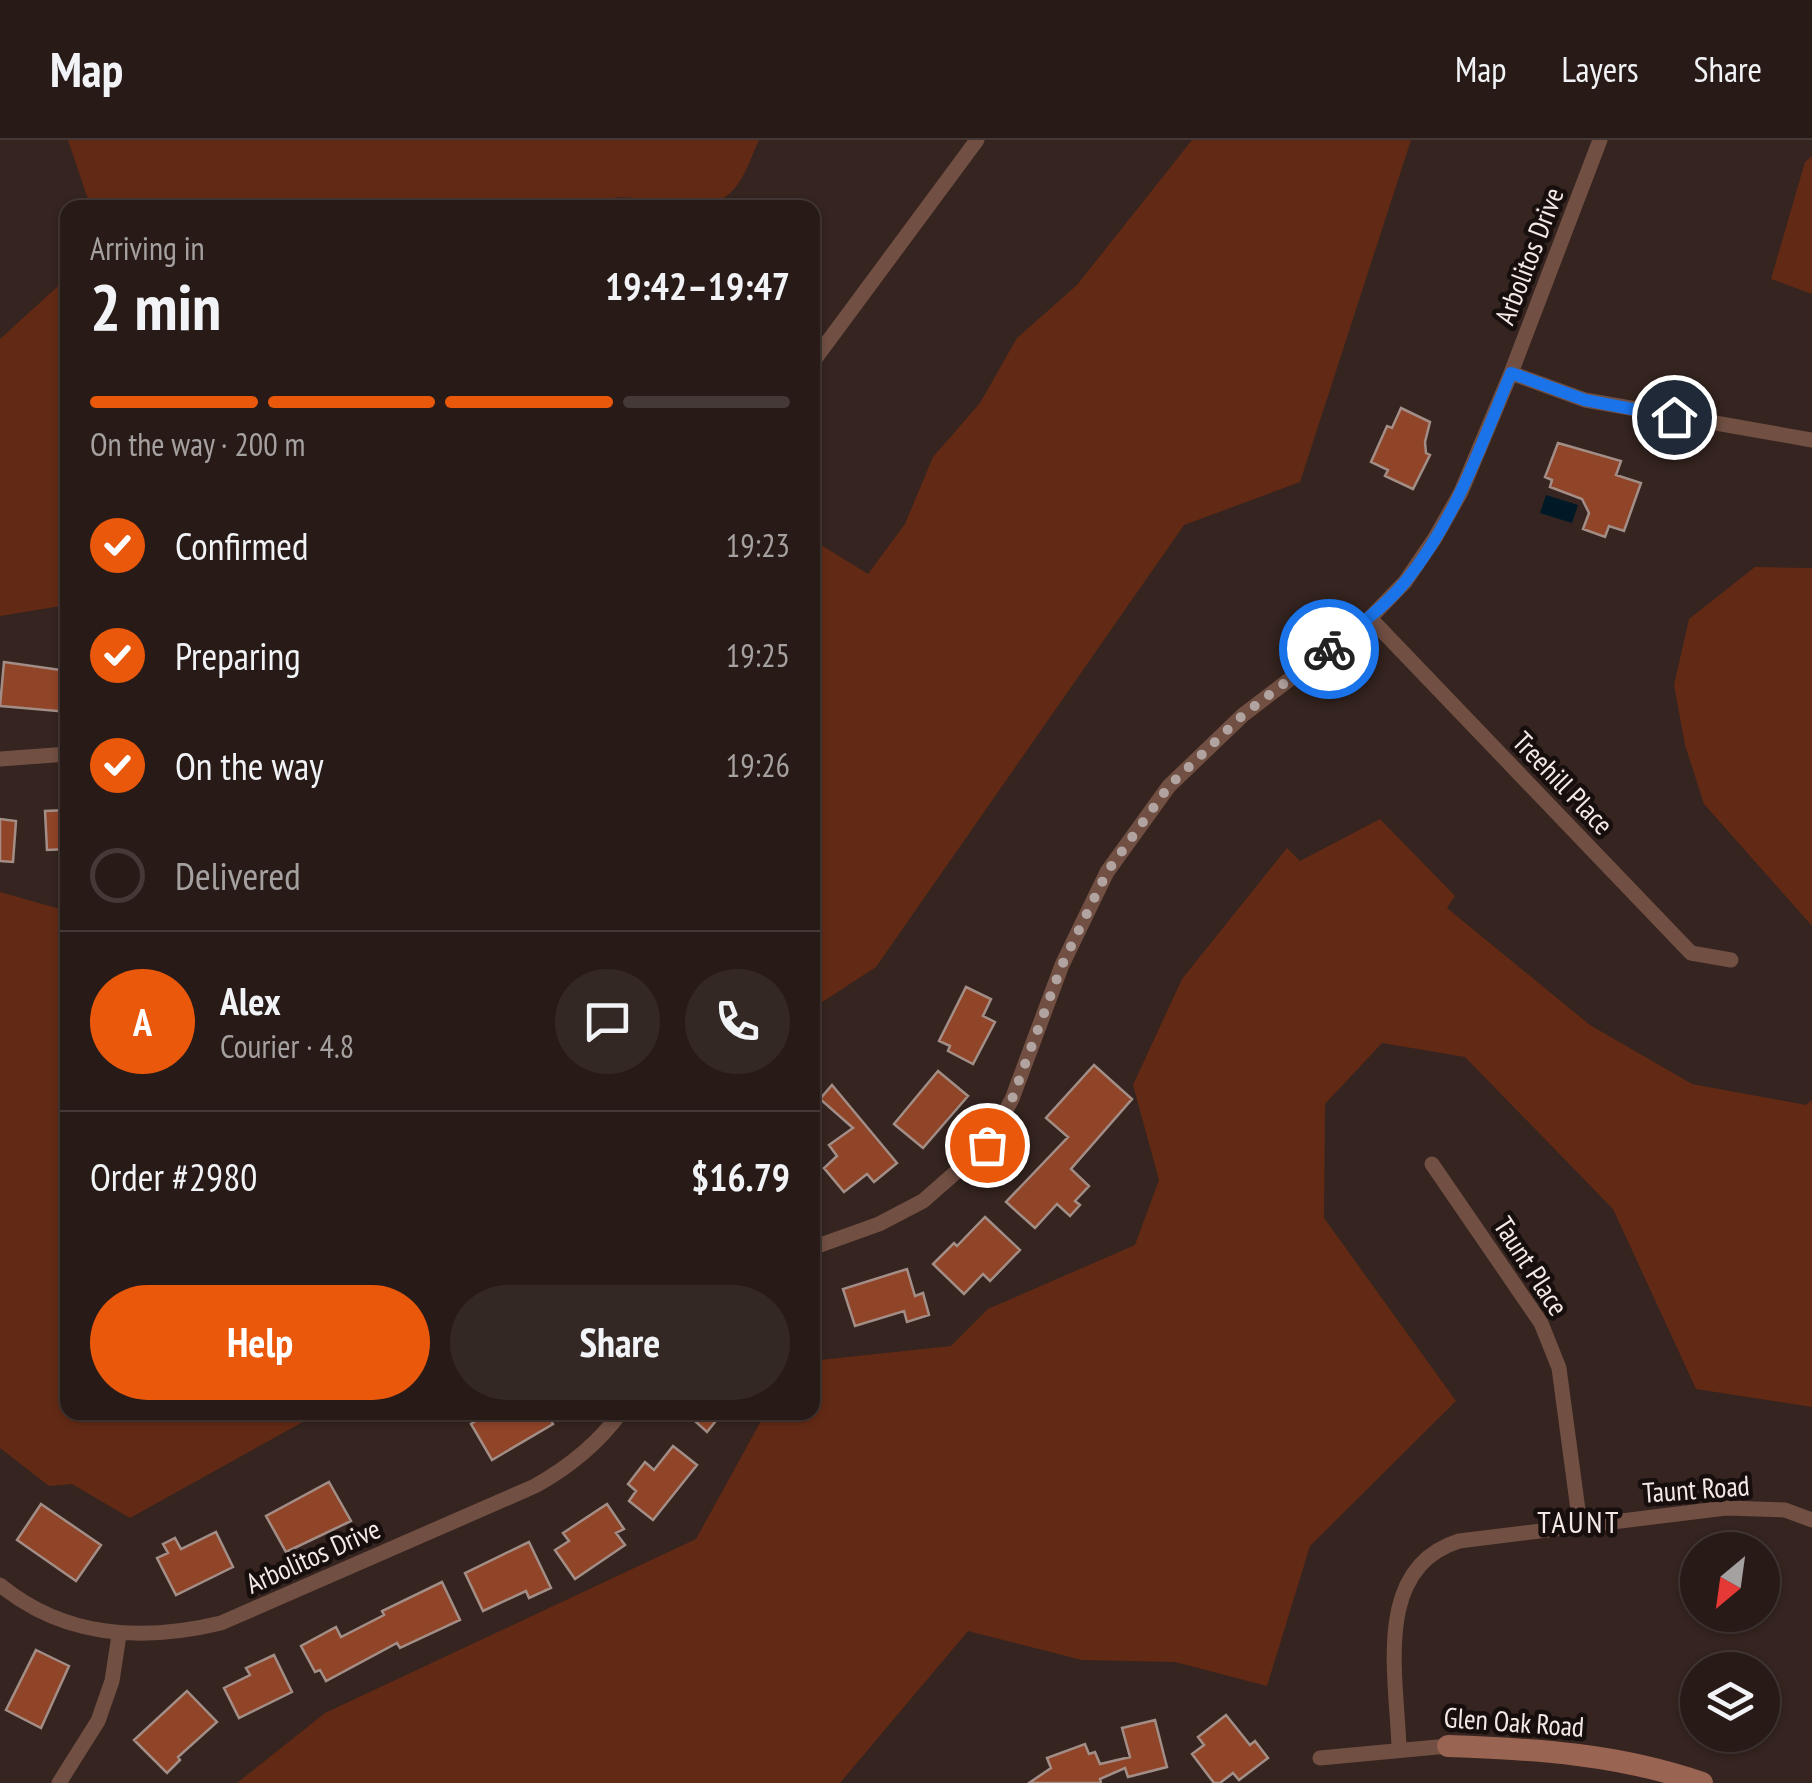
<!DOCTYPE html>
<html lang="en">
<head>
<meta charset="utf-8">
<style>
  :root { --surface:#281b17; --page:#342824; --text:#f1f3f6; --muted:#a5a1a1; --line:#443936; --accent:#ea580c }
  body { margin:0; font-family:"PT Sans Narrow",sans-serif; background:var(--page); color:var(--text); height:100vh; display:flex; flex-direction:column; font-size:38px; white-space:nowrap }
  * { box-sizing:border-box; margin:0 }
  p { font-size:32px; color:var(--muted) }
  .icon { flex:none; width:55px; height:55px; fill:none; stroke:currentColor; stroke-width:2; stroke-linecap:round; stroke-linejoin:round }
  .map { position:relative; flex:1; overflow:hidden }
  .details { position:absolute; left:60px; top:60px; width:760px; height:1220px; display:flex; flex-direction:column; background:var(--surface); border-radius:20px; box-shadow:0 2px 8px #0004,0 0 0 2px var(--line) }
  .details>* { flex:none }
  .needle { width:65px; rotate:209deg }
  .tools { position:absolute; left:1680px; top:1392px; display:grid; gap:20px }
  .tools a { display:grid; place-items:center; width:100px; height:100px; border-radius:50%; background:var(--surface); box-shadow:0 2px 8px #0004,0 0 0 2px var(--line); font-size:50px }
  .pin { position:absolute; display:grid; place-items:center; width:85px; height:85px; color:#fff; margin:-42px; border:5px solid #fff; border-radius:50%; box-shadow:0 2px 10px #0007 }
  .courier { position:absolute; display:grid; place-items:center; width:100px; height:100px; margin:-50px; border:8px solid #1a73e8; border-radius:50%; background:#fff; color:#222; box-shadow:0 2px 12px #0007 }
  .head em { font-style:normal; font-weight:700 }
  .head div { display:flex; flex-direction:column-reverse }
  .head { display:flex; align-items:center; justify-content:space-between; height:170px; padding:0 30px }
  h1 { font-size:65px; font-weight:700; line-height:75px }
  .bar { display:grid; grid-template-columns:repeat(4,1fr); gap:15px 10px; align-content:center; height:120px; padding:0 30px }
  .bar i { height:12px; border-radius:8px; background:var(--line) }
  .bar .on { background:var(--accent) }
  .bar p { grid-column:span 4 }
  .line { display:flex; align-items:center; gap:25px; padding:0 30px; border-top:2px solid var(--line) }
  .line div { flex:1 }
  .round { display:grid; place-items:center; flex:none; width:105px; height:105px; border-radius:52px; background:var(--page) }
  ol { padding:0 30px; list-style:none }
  li { display:flex; align-items:center; gap:30px; height:110px }
  li p { margin-inline-start:auto }
  li .icon { padding:10px; border-radius:50%; background:var(--accent); color:#fff; stroke-width:4 }
  li:last-child { color:var(--muted) }
  li i { width:55px; height:55px; border:5px solid var(--line); border-radius:50% }
  .action { display:flex; gap:20px; margin-top:auto; padding:20px 30px }
  .action a { flex:1; height:115px; border-radius:60px; background:var(--accent); color:#fff; font-size:40px; font-weight:700; line-height:115px; text-align:center }
  .action a+a { background:var(--page); color:var(--text) }
  header { display:flex; align-items:center; gap:60px; box-sizing:border-box; height:140px; padding:0 50px; background:var(--surface); border-bottom:2px solid var(--line) }
  header strong { font-size:48px }
  nav { display:flex; gap:55px; margin-inline-start:auto; font-size:35px }
  .map>svg:first-child { display:block }
  .green { fill:#622a15 }
  .water { fill:#001927 }
  .building { fill:#904428; stroke:#a38e87; stroke-width:2.5 }
  .lines { fill:none; stroke-linecap:round; stroke-linejoin:round }
  .street { stroke:#714f43; stroke-width:15 }
  .secondary { stroke:#996451; stroke-width:22 }
  .done { stroke:#b1a4a0; stroke-width:10; stroke-dasharray:0 18 }
  .route { stroke:#1a73e8; stroke-width:12 }
  .labels { text-anchor:middle; stroke-width:9; stroke-linejoin:round; paint-order:stroke }
  .street-label { font-size:28px; fill:#f4e9e5; stroke:#170f0d }
  .neighbourhood-label { font-size:30px; letter-spacing:2.5px; fill:#f4e9e5; stroke:#170f0d }
</style>
</head>
<body>
<header>
<strong>Map</strong>
<nav><a>Map</a><a>Layers</a><a>Share</a></nav>
</header>
<div class="map">
<svg width="1812" height="1643" viewBox="0 0 1812 1643">
  <rect width="100%" height="100%" fill="#35241f"/>
  <!-- green -->
  <path class="green" d="M68,0H759C752,15 745,37 734,49C693,96 626,34 593,68H91Z
    M1192,0H1411L1300,342L1184,385L876,827L813,868V400L868,434L905,384L933,317L980,263L1017,198L1077,145Z
    M1812,16V154L1771,139L1805,22Z
    M67,138V465L0,476V199Z
    M1755,427L1812,428V786L1704,664L1685,605L1674,545L1689,479Z
    M1380,679L1455,756L1447,768L1590,885L1692,944L1806,965L1812,960V1267L1696,1249L1613,1069L1465,917L1382,903L1325,964L1324,1078L1456,1261L1310,1406L1267,1546L1175,1522L1082,1520L968,1491L840,1643H237L325,1573L696,1399L761,1281L769,1273L812,1272L813,1227L820,1220L951,1206L988,1169L1135,1105L1159,1040L1133,945L1182,839L1287,708L1300,721Z
    M0,752L67,771L68,1272L319,1273L130,1378L72,1344L49,1346L0,1308Z"/>
  <!-- water -->
  <path class="water" d="M1546,355L1578,365L1572,383L1540,373Z"/>
  <!-- building -->
  <path class="building" d="M1401,268L1430,282L1425,302L1426,313L1430,315L1413,349L1385,336L1388,330L1371,322L1387,286L1392,288Z
    M1558,303L1621,321L1616,335L1641,343L1624,391L1609,386L1605,397L1583,389L1589,373L1582,359L1550,347L1552,340L1545,337Z
    M4,522L68,531V572L0,566Z
    M68,670V709L47,710L45,671Z
    M0,679L16,681L13,722L0,721Z
    M966,847L991,859L983,876L995,882L973,924L948,911L950,906L939,901Z
    M1094,925L1132,959L1071,1029L1089,1046L1075,1061L1080,1065L1070,1076L1057,1064L1035,1088L1006,1062L1068,997L1046,978Z
    M938,931L968,956L923,1008L894,984Z
    M832,945L897,1023L874,1042L867,1034L844,1052L824,1028L837,1016L829,1005L853,988L820,959Z
    M985,1077L1020,1110L990,1141L983,1134L964,1154L933,1124L954,1103L957,1106Z
    M907,1129L915,1156L923,1153L929,1175L907,1182L904,1171L855,1186L843,1149Z
    M489,1272H546L553,1284L492,1320L471,1284Z
    M685,1272H723L707,1292Z
    M673,1306L697,1325L653,1380L629,1361L636,1351L628,1344L645,1322L654,1330Z
    M329,1342L351,1381L286,1412L266,1376Z
    M41,1364L101,1405L76,1441L17,1400Z
    M607,1364L624,1389L616,1393L625,1405L575,1439L555,1410L569,1401L563,1393Z
    M216,1392L233,1427L176,1455L157,1418L168,1413L163,1404L175,1398L181,1409Z
    M529,1402L551,1448L529,1458L526,1451L483,1471L465,1433Z
    M442,1442L460,1480L400,1508L397,1503L326,1541L320,1530L315,1532L301,1506L336,1487L341,1497L384,1475L382,1471Z
    M36,1510L69,1526L41,1588L6,1570Z
    M274,1515L292,1552L239,1578L224,1548L250,1535L246,1528Z
    M187,1551L217,1582L178,1617L180,1620L167,1633L134,1600Z
    M1226,1575L1250,1605L1255,1601L1268,1618L1239,1640L1233,1633L1220,1643H1214L1192,1614L1204,1605L1198,1597Z
    M1155,1580L1167,1627L1128,1637L1125,1628L1100,1639L1101,1643H1029L1051,1628L1047,1618L1085,1604L1089,1614L1095,1612L1100,1624L1130,1617L1122,1588Z"/>
  <g class="lines">
    <!-- street -->
    <path class="street" d="M812,223L977,0
      M1511,233L1585,260L1812,300
      M1370,478L1691,813L1731,820
      M0,619L68,614
      M1432,1024L1541,1183L1559,1228L1580,1385
      M812,1108L879,1084L923,1061L987,1005L1012,959L1062,825L1107,732L1169,646L1243,575L1370,478L1405,442L1435,398L1461,352L1511,233L1600,0
      M0,1445C65,1498 142,1502 221,1483L535,1346C569,1327 598,1304 621,1272
      M1399,1608C1397,1537 1372,1428 1459,1401L1726,1368L1785,1370L1812,1380
      M1320,1618L1448,1606
      M59,1643L98,1581L112,1541L119,1495"/>
    <!-- secondary -->
    <path class="secondary" d="M1448,1606C1536,1609 1618,1614 1702,1643"/>
  </g>
  <g class="lines">
    <!-- done -->
    <path class="done" d="M987,1005L1012,959L1062,825L1107,732L1169,646L1243,575L1329,509"/>
    <!-- route -->
    <path class="route" d="M1329,509C1356,488 1383,468 1405,442C1455,381 1481,305 1511,233L1585,260L1674,277"/>
  </g>
  <g class="labels">
    <!-- street labels -->
    <g class="street-label">
      <text transform="translate(1529 116) rotate(-69)" y="10">Arbolitos Drive</text>
      <text transform="translate(1563 643) rotate(46)" y="10">Treehill Place</text>
      <text transform="translate(1531 1126) rotate(57)" y="10">Taunt Place</text>
      <text transform="translate(1696 1349) rotate(-4)" y="10">Taunt Road</text>
      <text transform="translate(313 1416) rotate(-24)" y="10">Arbolitos Drive</text>
      <text transform="translate(1514 1582) rotate(4)" y="10">Glen Oak Road</text>
    </g>
    <!-- neighbourhood labels -->
    <g class="neighbourhood-label">
      <text x="1579" y="1393">TAUNT</text>
    </g>
  </g>
</svg>
<div class="tools">
<a><svg class="needle" viewBox="-14 -14 28 28"><path d="M0-13l5 13h-10z" fill="#e53935"/><path d="M0 13l5-13h-10z" fill="#a5a1a1"/></svg></a>
<a><svg class="icon" aria-label="layers" viewBox="0 0 24 24"><path d="M12 4l9 5-9 5-9-5zM3 14l9 5 9-5"/></svg></a>
</div>
<div class="pin" style="left:987px;top:1005px;background:#ea580c"><svg class="icon" aria-label="bag" viewBox="0 0 24 24"><path d="M5 8h14l-1 12H6zM9 8a3 3 0 0 1 6 0"/></svg></div>
<div class="pin" style="left:1674px;top:277px;background:#1f2937"><svg class="icon" aria-label="home" viewBox="0 0 24 24"><path d="M3 11l9-7 9 7M6 9v11h12V9"/></svg></div>
<div class="courier" style="left:1329px;top:509px"><svg class="icon" aria-label="bike" viewBox="0 0 24 24"><circle cx="6" cy="16" r="4"/><circle cx="18" cy="16" r="4"/><path d="M6 16l4-8h5l3 8M10 8l3 8H6M13 5h3"/></svg></div>
<section class="details">
<div class="head"><div><h1>2 min</h1><p>Arriving in</p></div><em>19:42–19:47</em></div>
<div class="bar"><i class="on"></i><i class="on"></i><i class="on"></i><i></i><p>On the way · 200 m</p></div>
<ol>
<li><svg class="icon" aria-label="check" viewBox="0 0 24 24"><path d="M5 12l5 5 9-10"/></svg>Confirmed<p>19:23</p></li>
<li><svg class="icon" aria-label="check" viewBox="0 0 24 24"><path d="M5 12l5 5 9-10"/></svg>Preparing<p>19:25</p></li>
<li><svg class="icon" aria-label="check" viewBox="0 0 24 24"><path d="M5 12l5 5 9-10"/></svg>On the way<p>19:26</p></li>
<li><i></i>Delivered</li>
</ol>
<div class="line" style="height:180px"><b class="round" style="background:var(--accent);color:#fff">A</b><div><b>Alex</b><p>Courier · 4.8</p></div><a class="round"><svg class="icon" aria-label="chat" viewBox="0 0 24 24"><path d="M4 5h16v11H9l-5 4z"/></svg></a><a class="round"><svg class="icon" aria-label="phone" viewBox="0 0 24 24"><path d="M5 4h4l2 5-3 2q2 4 5 5l2-3 5 2v4C11 20 4 13 5 4z"/></svg></a></div>
<div class="line" style="height:130px"><div>Order #2980</div><b>$16.79</b></div>
<div class="action"><a>Help</a><a>Share</a></div>
</section>
</div>
</body>
</html>
